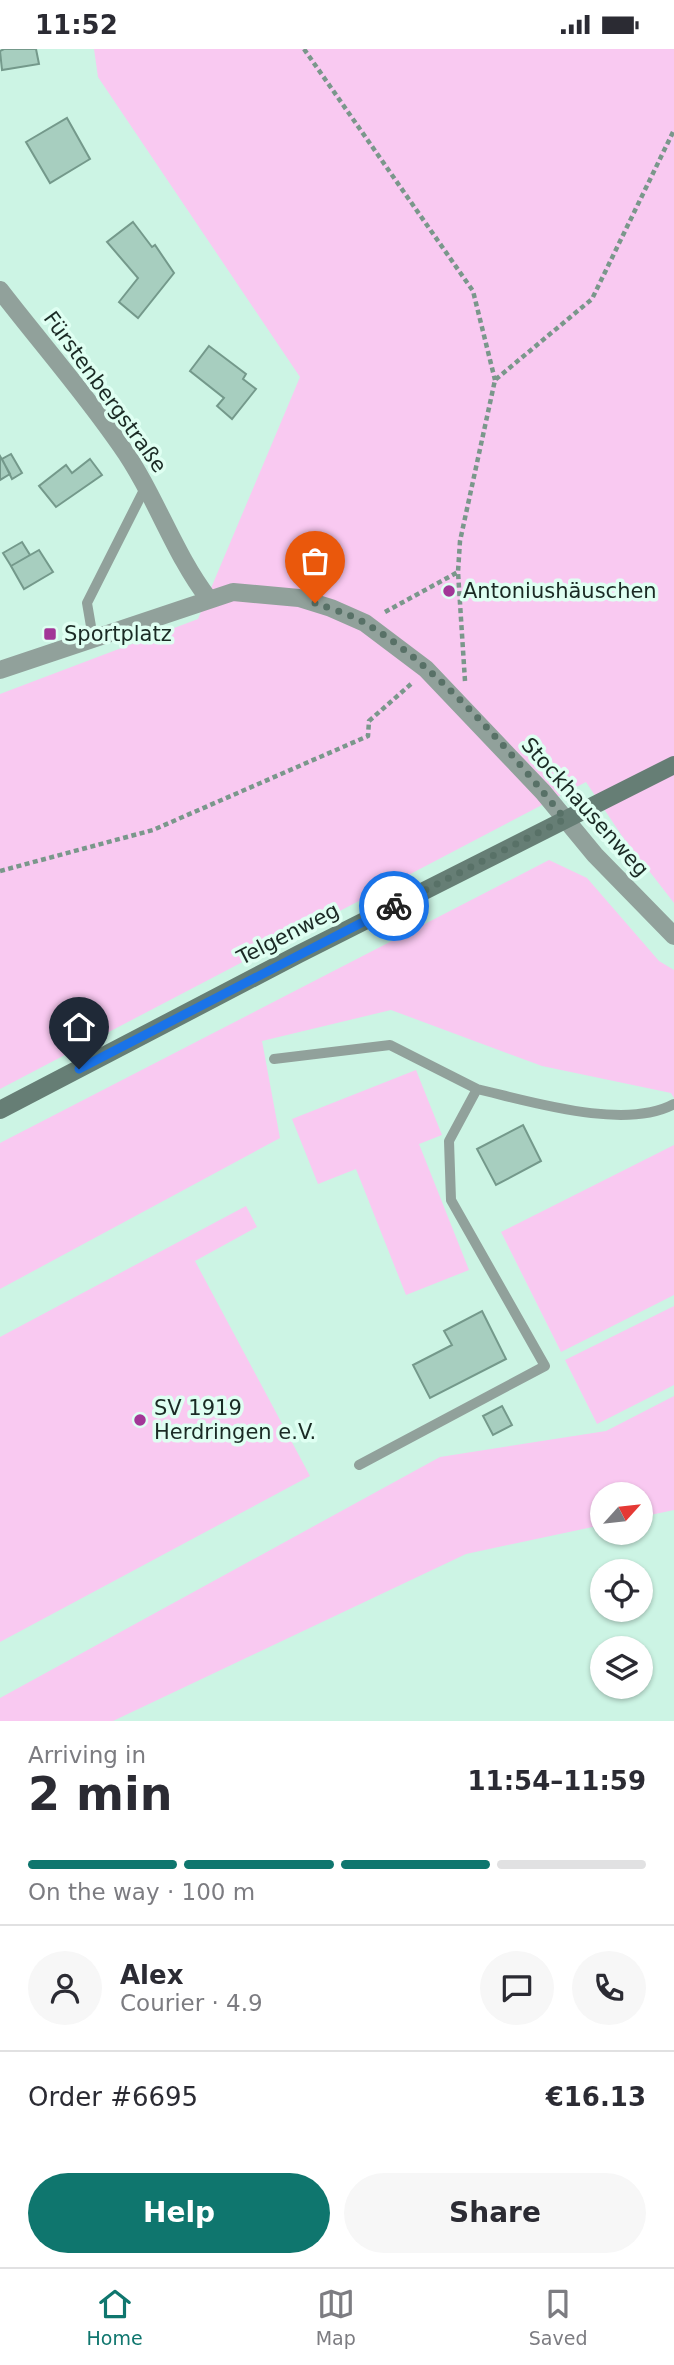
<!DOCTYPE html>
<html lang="en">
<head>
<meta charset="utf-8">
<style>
  :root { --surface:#fff; --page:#f7f7f7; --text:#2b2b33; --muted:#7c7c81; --line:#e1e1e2; --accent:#0f766e }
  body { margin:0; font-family:"DejaVu Sans",sans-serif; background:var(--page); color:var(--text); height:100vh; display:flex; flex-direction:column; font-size:26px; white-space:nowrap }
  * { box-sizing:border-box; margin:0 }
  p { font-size:23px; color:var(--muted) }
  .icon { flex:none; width:38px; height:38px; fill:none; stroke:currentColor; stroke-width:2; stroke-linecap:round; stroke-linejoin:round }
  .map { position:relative; height:1672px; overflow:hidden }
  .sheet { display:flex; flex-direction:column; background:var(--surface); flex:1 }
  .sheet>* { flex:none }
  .needle { width:46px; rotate:63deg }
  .controls { position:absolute; left:590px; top:1433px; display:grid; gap:14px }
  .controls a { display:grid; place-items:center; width:63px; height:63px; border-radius:50%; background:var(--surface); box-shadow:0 2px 5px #0004; font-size:35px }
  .pin { position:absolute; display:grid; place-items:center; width:60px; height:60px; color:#fff; margin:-72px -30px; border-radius:50% 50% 50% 0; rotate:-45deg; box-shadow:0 0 7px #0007 }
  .pin .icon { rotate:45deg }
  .courier { position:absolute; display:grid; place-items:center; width:70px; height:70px; margin:-35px; border:5px solid #1a73e8; border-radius:50%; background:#fff; color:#222; box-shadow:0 2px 9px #0007 }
  .summary em { font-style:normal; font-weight:600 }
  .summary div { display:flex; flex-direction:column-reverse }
  .summary { display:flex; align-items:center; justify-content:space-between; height:119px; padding:0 28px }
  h1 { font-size:46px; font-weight:600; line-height:52px }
  .bar { display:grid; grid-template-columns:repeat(4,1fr); gap:10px 7px; align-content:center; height:84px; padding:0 28px }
  .bar i { height:9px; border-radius:5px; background:var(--line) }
  .bar .on { background:var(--accent) }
  .bar p { grid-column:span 4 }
  .line { display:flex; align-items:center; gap:18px; padding:0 28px; border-top:2px solid var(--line) }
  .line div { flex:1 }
  .round { display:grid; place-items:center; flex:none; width:74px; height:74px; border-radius:37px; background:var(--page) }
  .action { display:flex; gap:14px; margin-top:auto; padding:14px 28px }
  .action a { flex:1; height:80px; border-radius:42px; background:var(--accent); color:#fff; font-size:28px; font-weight:600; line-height:80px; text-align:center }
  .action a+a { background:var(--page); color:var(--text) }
  .status { display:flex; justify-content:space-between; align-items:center; height:49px; padding:0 35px; background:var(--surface); direction:ltr }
  .status svg { height:19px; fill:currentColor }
  .dock { display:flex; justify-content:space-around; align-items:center; height:98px; border-top:2px solid var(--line); background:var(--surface); font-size:19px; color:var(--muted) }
  .dock a { display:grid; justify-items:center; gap:4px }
  .dock .on { color:var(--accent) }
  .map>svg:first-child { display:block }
  .green { fill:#f9c9f1 }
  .building { fill:#a7cebf; stroke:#74998b; stroke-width:2 }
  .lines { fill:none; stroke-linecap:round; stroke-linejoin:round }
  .path { stroke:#7a978b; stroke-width:4.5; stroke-dasharray:5 3.5; stroke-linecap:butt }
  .service { stroke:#91a19b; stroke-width:10 }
  .minor { stroke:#91a19b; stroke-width:18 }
  .secondary { stroke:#667e75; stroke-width:18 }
  .done { stroke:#587167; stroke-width:7; stroke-dasharray:0 12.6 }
  .route { stroke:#1a73e8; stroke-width:9 }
  .poi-dot { fill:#a23697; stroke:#dffff2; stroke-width:2.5 }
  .labels { text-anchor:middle; stroke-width:7; stroke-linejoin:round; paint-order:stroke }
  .street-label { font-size:21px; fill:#1a2a24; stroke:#dffff2 }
  .poi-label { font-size:21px; fill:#1a2a24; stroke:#dffff2; text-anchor:start }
</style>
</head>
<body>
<div class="status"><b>11:52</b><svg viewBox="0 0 49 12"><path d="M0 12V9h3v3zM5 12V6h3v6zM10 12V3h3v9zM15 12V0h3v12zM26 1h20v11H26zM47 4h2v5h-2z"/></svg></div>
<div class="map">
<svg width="674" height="1672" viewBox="0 0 674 1672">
  <rect width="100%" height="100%" fill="#ccf4e4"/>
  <!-- green -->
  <path class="green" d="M94,0H674V854L622,787L586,733L0,1040V645L198,570L300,328L98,28Z
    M549,811L587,829L659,912L674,921V1049L671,1044L542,1017L391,961L262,992L280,1089L0,1240V1094Z
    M416,1021L442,1086L419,1095L469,1221L406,1246L356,1120L318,1135L292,1070Z
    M674,1096V1246L561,1303L501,1183Z
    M246,1157L257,1178L195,1212L310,1427L0,1593V1288Z
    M674,1257V1336L597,1375L565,1311Z
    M674,1347V1461L641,1468L640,1446H602V1476L466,1505L113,1672H0V1649L440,1408L606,1382Z"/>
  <!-- building -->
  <path class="building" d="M4,0H36L39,15L2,21L0,2Z
    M67,69L90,110L50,134L26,93Z
    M133,173L152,198L155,196L174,224L138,269L119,253L138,229L107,193Z
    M209,297L246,325L243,330L256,340L232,370L217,357L224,349L190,322Z
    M11,405L22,424L12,430L2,410Z
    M0,407L10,425L0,431Z
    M90,410L102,426L56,458L39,437L66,416L72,424Z
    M22,493L30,506L11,517L3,504Z
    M39,501L53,523L24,540L11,517Z
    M523,1076L541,1112L496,1136L477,1100Z
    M482,1262L506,1310L430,1349L413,1316L452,1296L444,1282Z
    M502,1357L512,1376L493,1386L483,1367Z"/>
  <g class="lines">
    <!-- path -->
    <path class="path" d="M304,0L473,242L495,331
      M385,563L458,523
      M465,632L458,523L460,492L495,331L592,250L674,81
      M0,822L153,781L368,687L369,672L411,635"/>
    <!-- service -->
    <path class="service" d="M93,589L87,554L146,437
      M274,1010L390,996L477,1040
      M359,1416L545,1317L451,1151L449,1092L477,1040C529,1052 625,1082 674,1055"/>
    <!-- minor -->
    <path class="minor" d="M0,241C40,293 84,343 121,397C155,445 174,505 208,549
      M0,621L233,543L299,549L331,559L365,574L426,620L543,743L595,806L674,887"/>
    <!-- secondary -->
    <path class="secondary" d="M0,1061L299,905L674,716"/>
  </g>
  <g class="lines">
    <!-- done -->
    <path class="done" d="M315,554C331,560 350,565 365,574C437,616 513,705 565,770L394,857"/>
    <!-- route -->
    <path class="route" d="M79,1020L394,857"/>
  </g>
  <!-- markers -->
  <g class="poi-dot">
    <circle cx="449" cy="542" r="7"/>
    <rect x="43" y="578" width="14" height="14" rx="3.5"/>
    <circle cx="140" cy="1371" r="7"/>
  </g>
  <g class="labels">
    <!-- street labels -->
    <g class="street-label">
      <text transform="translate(105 343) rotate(54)" y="7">Fürstenbergstraße</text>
      <text transform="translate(585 758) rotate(48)" y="7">Stockhausenweg</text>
      <text transform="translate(288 885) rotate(-27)" y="7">Telgenweg</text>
    </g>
    <!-- poi labels -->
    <g class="poi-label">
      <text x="463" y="549">Antoniushäuschen</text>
      <text x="64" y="592">Sportplatz</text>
      <text x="154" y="1366">SV 1919<tspan x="154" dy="24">Herdringen e.V.</tspan></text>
    </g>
  </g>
</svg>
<div class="controls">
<a><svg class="needle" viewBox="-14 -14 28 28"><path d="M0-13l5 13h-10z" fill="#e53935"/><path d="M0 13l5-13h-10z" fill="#7c7c81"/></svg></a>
<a><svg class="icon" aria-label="locate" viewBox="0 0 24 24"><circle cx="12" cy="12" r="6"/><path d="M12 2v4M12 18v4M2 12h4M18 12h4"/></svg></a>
<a><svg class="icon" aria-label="layers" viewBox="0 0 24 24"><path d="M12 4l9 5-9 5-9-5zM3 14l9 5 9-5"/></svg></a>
</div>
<div class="pin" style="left:315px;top:554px;background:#ea580c"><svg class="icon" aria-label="bag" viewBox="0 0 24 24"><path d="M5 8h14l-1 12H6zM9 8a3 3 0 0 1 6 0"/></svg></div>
<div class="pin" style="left:79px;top:1020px;background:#1f2937"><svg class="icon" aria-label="home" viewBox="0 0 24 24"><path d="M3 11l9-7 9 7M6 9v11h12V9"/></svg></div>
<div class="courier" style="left:394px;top:857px"><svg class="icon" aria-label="bike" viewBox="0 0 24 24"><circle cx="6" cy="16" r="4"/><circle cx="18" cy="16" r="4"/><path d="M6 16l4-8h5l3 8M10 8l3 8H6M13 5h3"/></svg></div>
</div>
<section class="sheet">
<div class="summary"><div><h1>2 min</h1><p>Arriving in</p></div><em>11:54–11:59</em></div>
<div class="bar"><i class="on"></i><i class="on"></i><i class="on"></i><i></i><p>On the way · 100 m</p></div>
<div class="line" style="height:126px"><a class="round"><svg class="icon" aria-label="person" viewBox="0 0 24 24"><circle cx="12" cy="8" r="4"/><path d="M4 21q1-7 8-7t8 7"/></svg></a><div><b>Alex</b><p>Courier · 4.9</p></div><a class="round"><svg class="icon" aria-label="chat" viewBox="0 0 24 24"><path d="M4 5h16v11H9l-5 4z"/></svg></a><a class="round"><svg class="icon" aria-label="phone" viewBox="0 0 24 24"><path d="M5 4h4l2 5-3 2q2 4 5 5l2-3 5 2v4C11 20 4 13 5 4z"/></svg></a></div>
<div class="line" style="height:91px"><div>Order #6695</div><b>€16.13</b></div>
<div class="action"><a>Help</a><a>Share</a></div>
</section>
<nav class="dock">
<a class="on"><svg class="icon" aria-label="home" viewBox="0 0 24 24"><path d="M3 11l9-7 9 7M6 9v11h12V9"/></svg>Home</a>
<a><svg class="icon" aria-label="map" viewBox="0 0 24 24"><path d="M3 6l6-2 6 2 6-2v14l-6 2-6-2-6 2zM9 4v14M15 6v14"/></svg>Map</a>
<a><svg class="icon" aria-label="saved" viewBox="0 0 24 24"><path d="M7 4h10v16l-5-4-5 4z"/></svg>Saved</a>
</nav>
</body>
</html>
